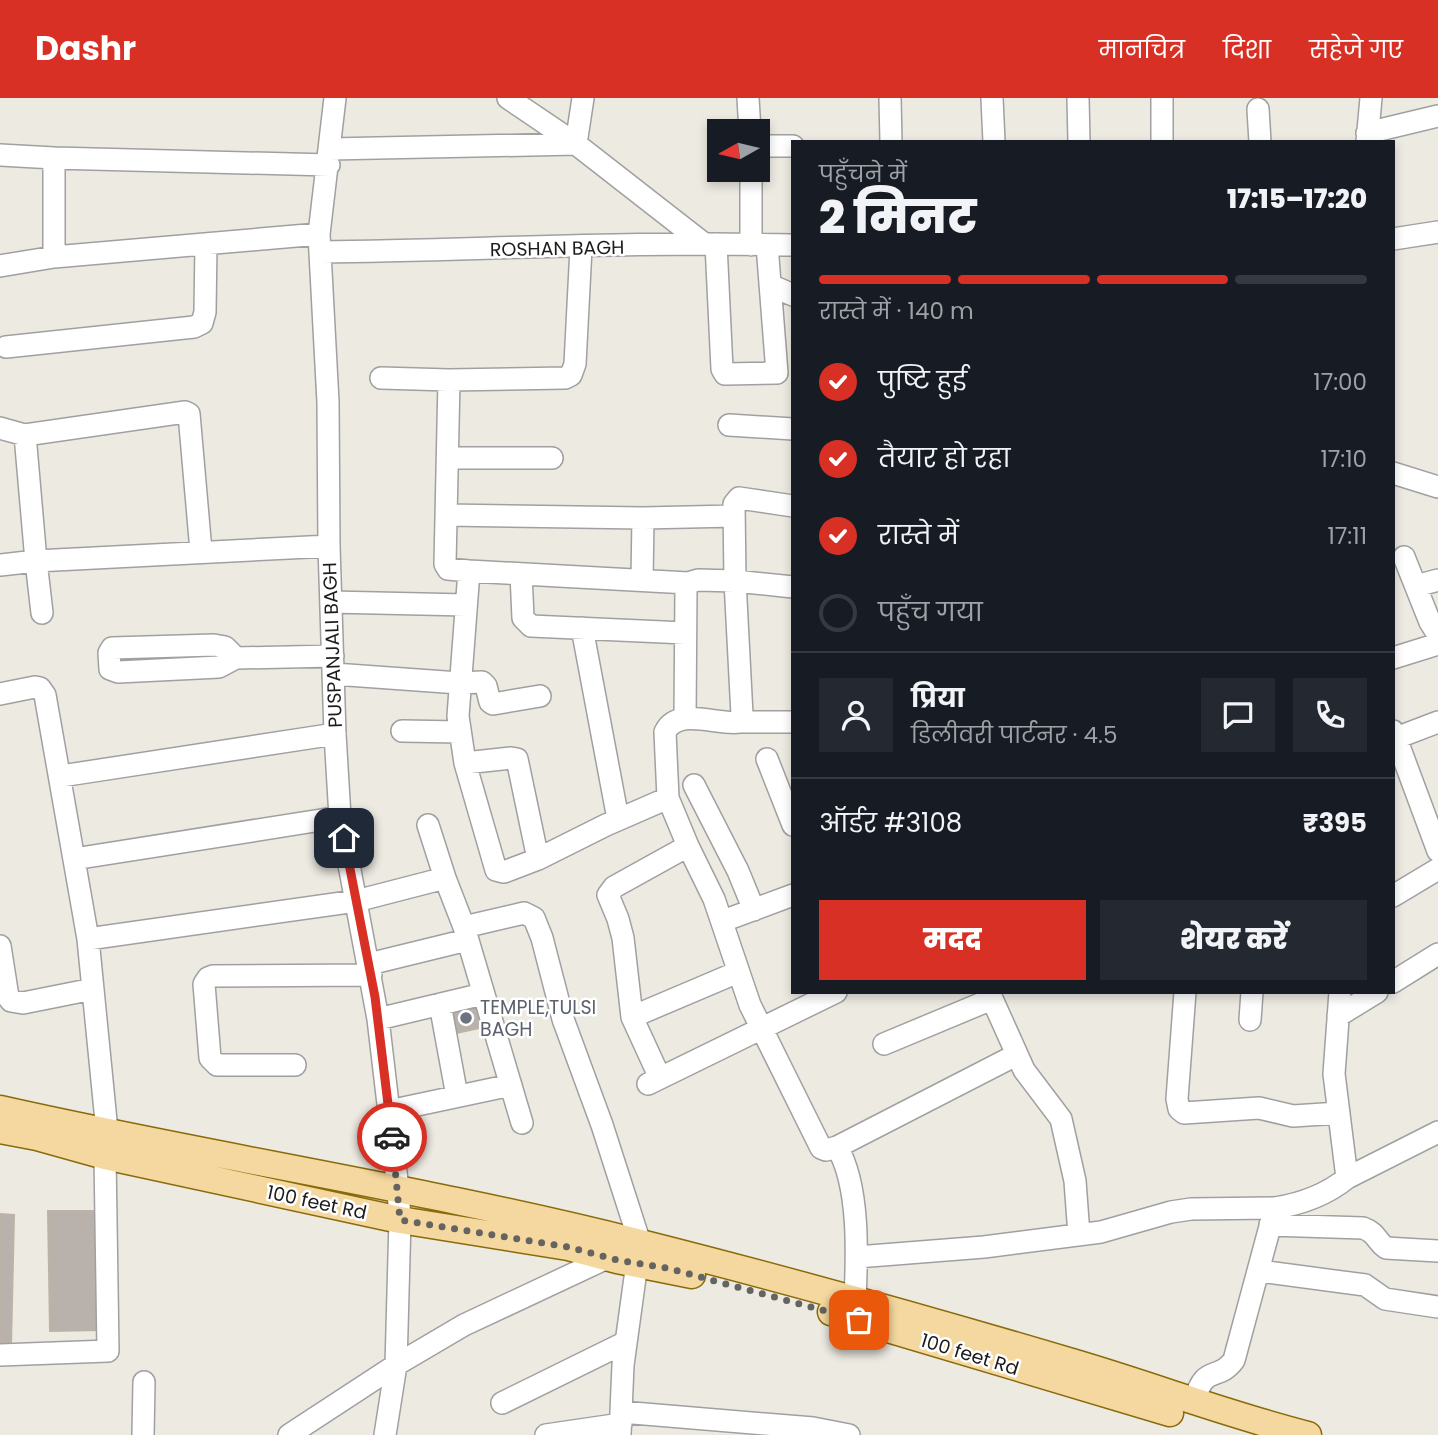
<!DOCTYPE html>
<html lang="hi">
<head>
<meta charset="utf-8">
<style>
  :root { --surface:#171b24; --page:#242831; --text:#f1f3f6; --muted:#9ea1a6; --line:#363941; --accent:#d93025 }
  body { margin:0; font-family:Poppins,"Noto Sans Devanagari",sans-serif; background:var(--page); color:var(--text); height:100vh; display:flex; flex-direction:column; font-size:26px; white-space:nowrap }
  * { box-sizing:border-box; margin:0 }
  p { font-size:23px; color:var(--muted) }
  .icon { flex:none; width:38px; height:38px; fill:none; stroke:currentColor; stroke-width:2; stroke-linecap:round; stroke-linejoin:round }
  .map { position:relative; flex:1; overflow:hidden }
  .drawer { position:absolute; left:791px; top:42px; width:604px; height:854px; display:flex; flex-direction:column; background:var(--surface); border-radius:0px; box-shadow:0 4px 10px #0003 }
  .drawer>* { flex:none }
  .needle { width:46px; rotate:262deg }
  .buttons { position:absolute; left:707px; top:21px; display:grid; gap:14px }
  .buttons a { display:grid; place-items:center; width:63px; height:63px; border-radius:0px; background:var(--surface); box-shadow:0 4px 10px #0003; font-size:35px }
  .pin { position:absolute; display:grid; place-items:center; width:60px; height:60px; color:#fff; margin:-30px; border-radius:14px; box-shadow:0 4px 10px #0006 }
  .courier { position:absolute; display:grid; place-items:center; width:70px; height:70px; margin:-35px; border:5px solid #d93025; border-radius:50%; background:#fff; color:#222; box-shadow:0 2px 9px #0007 }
  .headline em { font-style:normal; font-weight:800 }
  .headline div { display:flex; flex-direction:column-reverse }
  .headline { display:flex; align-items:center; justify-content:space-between; height:119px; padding:0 28px }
  h1 { font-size:46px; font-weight:800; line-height:52px }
  .bar { display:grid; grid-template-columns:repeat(4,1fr); gap:10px 7px; align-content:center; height:84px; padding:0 28px }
  .bar i { height:9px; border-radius:5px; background:var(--line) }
  .bar .current { background:var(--accent) }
  .bar p { grid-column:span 4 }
  .line { display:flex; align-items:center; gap:18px; padding:0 28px; border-top:2px solid var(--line) }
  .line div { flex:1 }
  .round { display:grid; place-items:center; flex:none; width:74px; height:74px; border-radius:0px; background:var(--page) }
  ol { padding:0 28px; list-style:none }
  li { display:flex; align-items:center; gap:21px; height:77px }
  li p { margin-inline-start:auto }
  li .icon { padding:7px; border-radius:50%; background:var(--accent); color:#fff; stroke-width:4 }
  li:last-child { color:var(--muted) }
  li i { width:38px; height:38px; border:4px solid var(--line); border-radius:50% }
  .button { display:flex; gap:14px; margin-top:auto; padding:14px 28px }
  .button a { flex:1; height:80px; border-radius:0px; background:var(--accent); color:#fff; font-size:28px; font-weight:800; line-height:80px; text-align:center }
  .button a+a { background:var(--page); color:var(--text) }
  header { display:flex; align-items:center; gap:42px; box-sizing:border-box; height:98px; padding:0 35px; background:var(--accent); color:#fff }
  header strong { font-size:33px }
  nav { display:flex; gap:38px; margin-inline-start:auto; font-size:24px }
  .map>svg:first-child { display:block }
  .building { fill:#b9b2ac; stroke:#bdb2a6; stroke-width:2 }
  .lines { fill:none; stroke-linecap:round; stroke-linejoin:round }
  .minor-casing { stroke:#a0a0a0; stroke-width:24 }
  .major-casing { stroke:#896b0b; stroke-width:29 }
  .minor { stroke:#fff; stroke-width:21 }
  .major { stroke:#f4d89f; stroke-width:26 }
  .done { stroke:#656461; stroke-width:7; stroke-dasharray:0 12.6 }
  .route { stroke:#d93025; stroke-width:9 }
  .worship-dot { fill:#6b7280; stroke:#fff; stroke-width:2.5 }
  .labels { text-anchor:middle; stroke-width:5; stroke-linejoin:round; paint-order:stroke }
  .street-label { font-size:19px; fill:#1c1c1c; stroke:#fff }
  .worship-label { font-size:19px; fill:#5b616d; stroke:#fff; text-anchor:start }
</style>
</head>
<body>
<header>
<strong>Dashr</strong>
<nav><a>मानचित्र</a><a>दिशा</a><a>सहेजे गए</a></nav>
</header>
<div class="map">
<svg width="1438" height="1337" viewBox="0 0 1438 1337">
  <rect width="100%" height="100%" fill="#edeae2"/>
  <!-- building -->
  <path class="building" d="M476,903L484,929L456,935L448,910Z
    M48,1113H100L102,1232L50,1233Z
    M0,1116L14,1117L11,1248H0Z"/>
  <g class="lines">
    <defs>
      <path id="minor" d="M335,0L319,136L328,304L329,448L335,636L340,719L378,921L398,1091L400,1122L396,1267L385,1337
        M508,0L576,46L583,0
        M748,0L750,33
        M890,0L891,44
        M992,0L994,44
        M1078,0L1079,44
        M1162,0V44
        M1258,11L1260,44
        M1367,35L1438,18
        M1367,44L1371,0
        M758,48H793
        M330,51L576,46L703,145
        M0,57L54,60
        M751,72V147
        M1393,141L1438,134
        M716,146L722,271L725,276L777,275L767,147
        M321,154C478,152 636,143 793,147
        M54,159V60L329,67
        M0,168L54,159L319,136
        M770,187L793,197
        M6,249L194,229L202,225L205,214L206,146
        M381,280L449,282L445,466L448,471L469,473L458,618L465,665L496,772L504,774L538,761L606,727L668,700L665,634C678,608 718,628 740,624L742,617L735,483L698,482L688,485L686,491L685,620
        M449,282L565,280L571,277L575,266L581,150
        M729,327L793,331
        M0,330L25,337
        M448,360H552
        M1393,375L1438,389
        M793,408L739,400L734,406L735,483L793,489
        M446,417L643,420L642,482
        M643,420L734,418
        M201,453L189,316L185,314L25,337L36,463L329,448
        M1404,459L1430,524L1438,537
        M0,467L36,463L42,515
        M469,473L688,485
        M521,476L523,520L531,528L685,535
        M1416,488L1438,482
        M331,504L466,507
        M582,530L618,721
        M236,560L225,549L214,547L112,550L109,555L110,571L118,574L219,569L236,560L333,558
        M1393,560L1438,546
        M334,576L459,585L482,584L486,588L490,604L493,606L540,598
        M0,596L35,589L40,590L45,597L88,841L107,1033
        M740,624H793
        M402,633L460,634
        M1393,633L1396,640L1438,624
        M1396,640L1438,753
        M767,661L793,727
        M465,665L511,660L517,661L538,761
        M61,678L335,636
        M694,687L738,773L754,812
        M668,700L688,748L714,801L750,907L821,1050L826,1052L837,1049L1016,957
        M74,761L340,719
        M445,780L464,829L522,1025
        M1393,798L1438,771
        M723,823L793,797
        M464,829L524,815L534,820L542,840L563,921L602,1027L640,1145
        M88,841L356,803L445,780L428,727
        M0,848L8,899L11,903L23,905L93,891
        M369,866L467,842
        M1393,884L1438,856
        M989,894L1024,972L1061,1021L1075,1083L1079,1137
        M1185,894L1177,1001L1179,1011L1184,1015L1259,1010L1293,1018L1339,1015
        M1340,894L1334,976L1347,1080L1438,1034
        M440,906L457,998
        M1338,918L1377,894
        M632,919L738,874
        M378,921L483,896
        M1250,922L1252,894
        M884,946L992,901
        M295,967H217L210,960L204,886L208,880L213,878L371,877
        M660,980L632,919L623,840L618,821L608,797L614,789L688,748
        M648,986L836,894
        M389,1013L511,987
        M837,1049C860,1088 857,1158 855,1202
        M1275,1110C1301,1106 1326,1097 1347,1080
        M1270,1127L1363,1130C1377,1135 1376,1143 1386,1150L1438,1153
        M857,1159L984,1149L1101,1134L1171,1114L1191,1111L1275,1110L1234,1262C1217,1285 1205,1264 1194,1304
        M1259,1173L1365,1187L1385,1201L1438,1209
        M0,1257L108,1253L105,1058
        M502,1305L626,1244
        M621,1314L813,1330L849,1337
        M143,1337L144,1284
        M289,1337L396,1267L464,1227L607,1160
        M546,1337L621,1326
        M620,1337L623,1267L637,1165"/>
      <path id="major" d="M0,1011C212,1059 427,1091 637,1144C784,1181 930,1222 1075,1265C1153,1288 1229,1317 1308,1337
        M0,1032L37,1039L105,1058L400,1122L568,1149L617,1162L692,1177
        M831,1214L1170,1315"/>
    </defs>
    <!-- minor casing -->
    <use href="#minor" class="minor-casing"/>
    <!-- major casing -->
    <use href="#major" class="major-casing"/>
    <!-- minor -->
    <use href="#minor" class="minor"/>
    <!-- major -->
    <use href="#major" class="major"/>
  </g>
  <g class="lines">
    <!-- done -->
    <path class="done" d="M392,1039L400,1122L568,1149L617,1162L667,1170L859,1222"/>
    <!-- route -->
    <path class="route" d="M344,740L375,899L392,1039"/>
  </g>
  <!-- markers -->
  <circle class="worship-dot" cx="466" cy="920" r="7"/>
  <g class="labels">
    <!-- street labels -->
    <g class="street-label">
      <text transform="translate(557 150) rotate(-1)" y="7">ROSHAN BAGH</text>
      <text transform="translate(332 547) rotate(-92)" y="7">PUSPANJALI BAGH</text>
      <text transform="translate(317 1104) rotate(12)" y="7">100 feet Rd</text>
      <text transform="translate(970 1256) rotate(17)" y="7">100 feet Rd</text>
    </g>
    <!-- worship labels -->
    <g class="worship-label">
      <text x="480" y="916">TEMPLE,TULSI<tspan x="480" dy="22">BAGH</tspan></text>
    </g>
  </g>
</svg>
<div class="buttons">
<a><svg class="needle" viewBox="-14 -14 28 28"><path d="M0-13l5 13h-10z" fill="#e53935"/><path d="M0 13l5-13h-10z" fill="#9ea1a6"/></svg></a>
</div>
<div class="pin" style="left:859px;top:1222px;background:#ea580c"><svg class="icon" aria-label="bag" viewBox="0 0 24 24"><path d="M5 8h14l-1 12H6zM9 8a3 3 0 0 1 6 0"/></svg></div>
<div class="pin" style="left:344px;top:740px;background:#1f2937"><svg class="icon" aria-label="home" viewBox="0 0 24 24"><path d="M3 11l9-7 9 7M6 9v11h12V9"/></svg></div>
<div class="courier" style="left:392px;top:1039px"><svg class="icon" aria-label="car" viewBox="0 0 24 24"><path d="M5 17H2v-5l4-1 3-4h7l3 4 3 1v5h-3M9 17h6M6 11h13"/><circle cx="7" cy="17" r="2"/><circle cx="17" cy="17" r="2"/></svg></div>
<section class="drawer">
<div class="headline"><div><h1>2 मिनट</h1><p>पहुँचने में</p></div><em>17:15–17:20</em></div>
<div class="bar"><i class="current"></i><i class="current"></i><i class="current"></i><i></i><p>रास्ते में · 140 m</p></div>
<ol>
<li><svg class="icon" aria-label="check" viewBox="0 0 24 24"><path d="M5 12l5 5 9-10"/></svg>पुष्टि हुई<p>17:00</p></li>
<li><svg class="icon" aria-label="check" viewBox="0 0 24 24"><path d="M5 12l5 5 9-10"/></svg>तैयार हो रहा<p>17:10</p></li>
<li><svg class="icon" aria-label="check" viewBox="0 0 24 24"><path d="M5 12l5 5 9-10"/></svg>रास्ते में<p>17:11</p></li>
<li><i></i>पहुँच गया</li>
</ol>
<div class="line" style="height:126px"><a class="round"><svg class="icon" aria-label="person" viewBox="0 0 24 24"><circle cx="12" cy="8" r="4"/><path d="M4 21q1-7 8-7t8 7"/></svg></a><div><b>प्रिया</b><p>डिलीवरी पार्टनर · 4.5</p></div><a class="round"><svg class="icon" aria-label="chat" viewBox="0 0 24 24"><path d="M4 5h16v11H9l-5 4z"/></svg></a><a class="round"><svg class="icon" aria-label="phone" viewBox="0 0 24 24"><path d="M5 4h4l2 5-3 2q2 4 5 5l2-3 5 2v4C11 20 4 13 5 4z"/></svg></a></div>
<div class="line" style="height:91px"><div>ऑर्डर #3108</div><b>₹395</b></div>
<div class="button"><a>मदद</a><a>शेयर करें</a></div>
</section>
</div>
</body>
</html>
